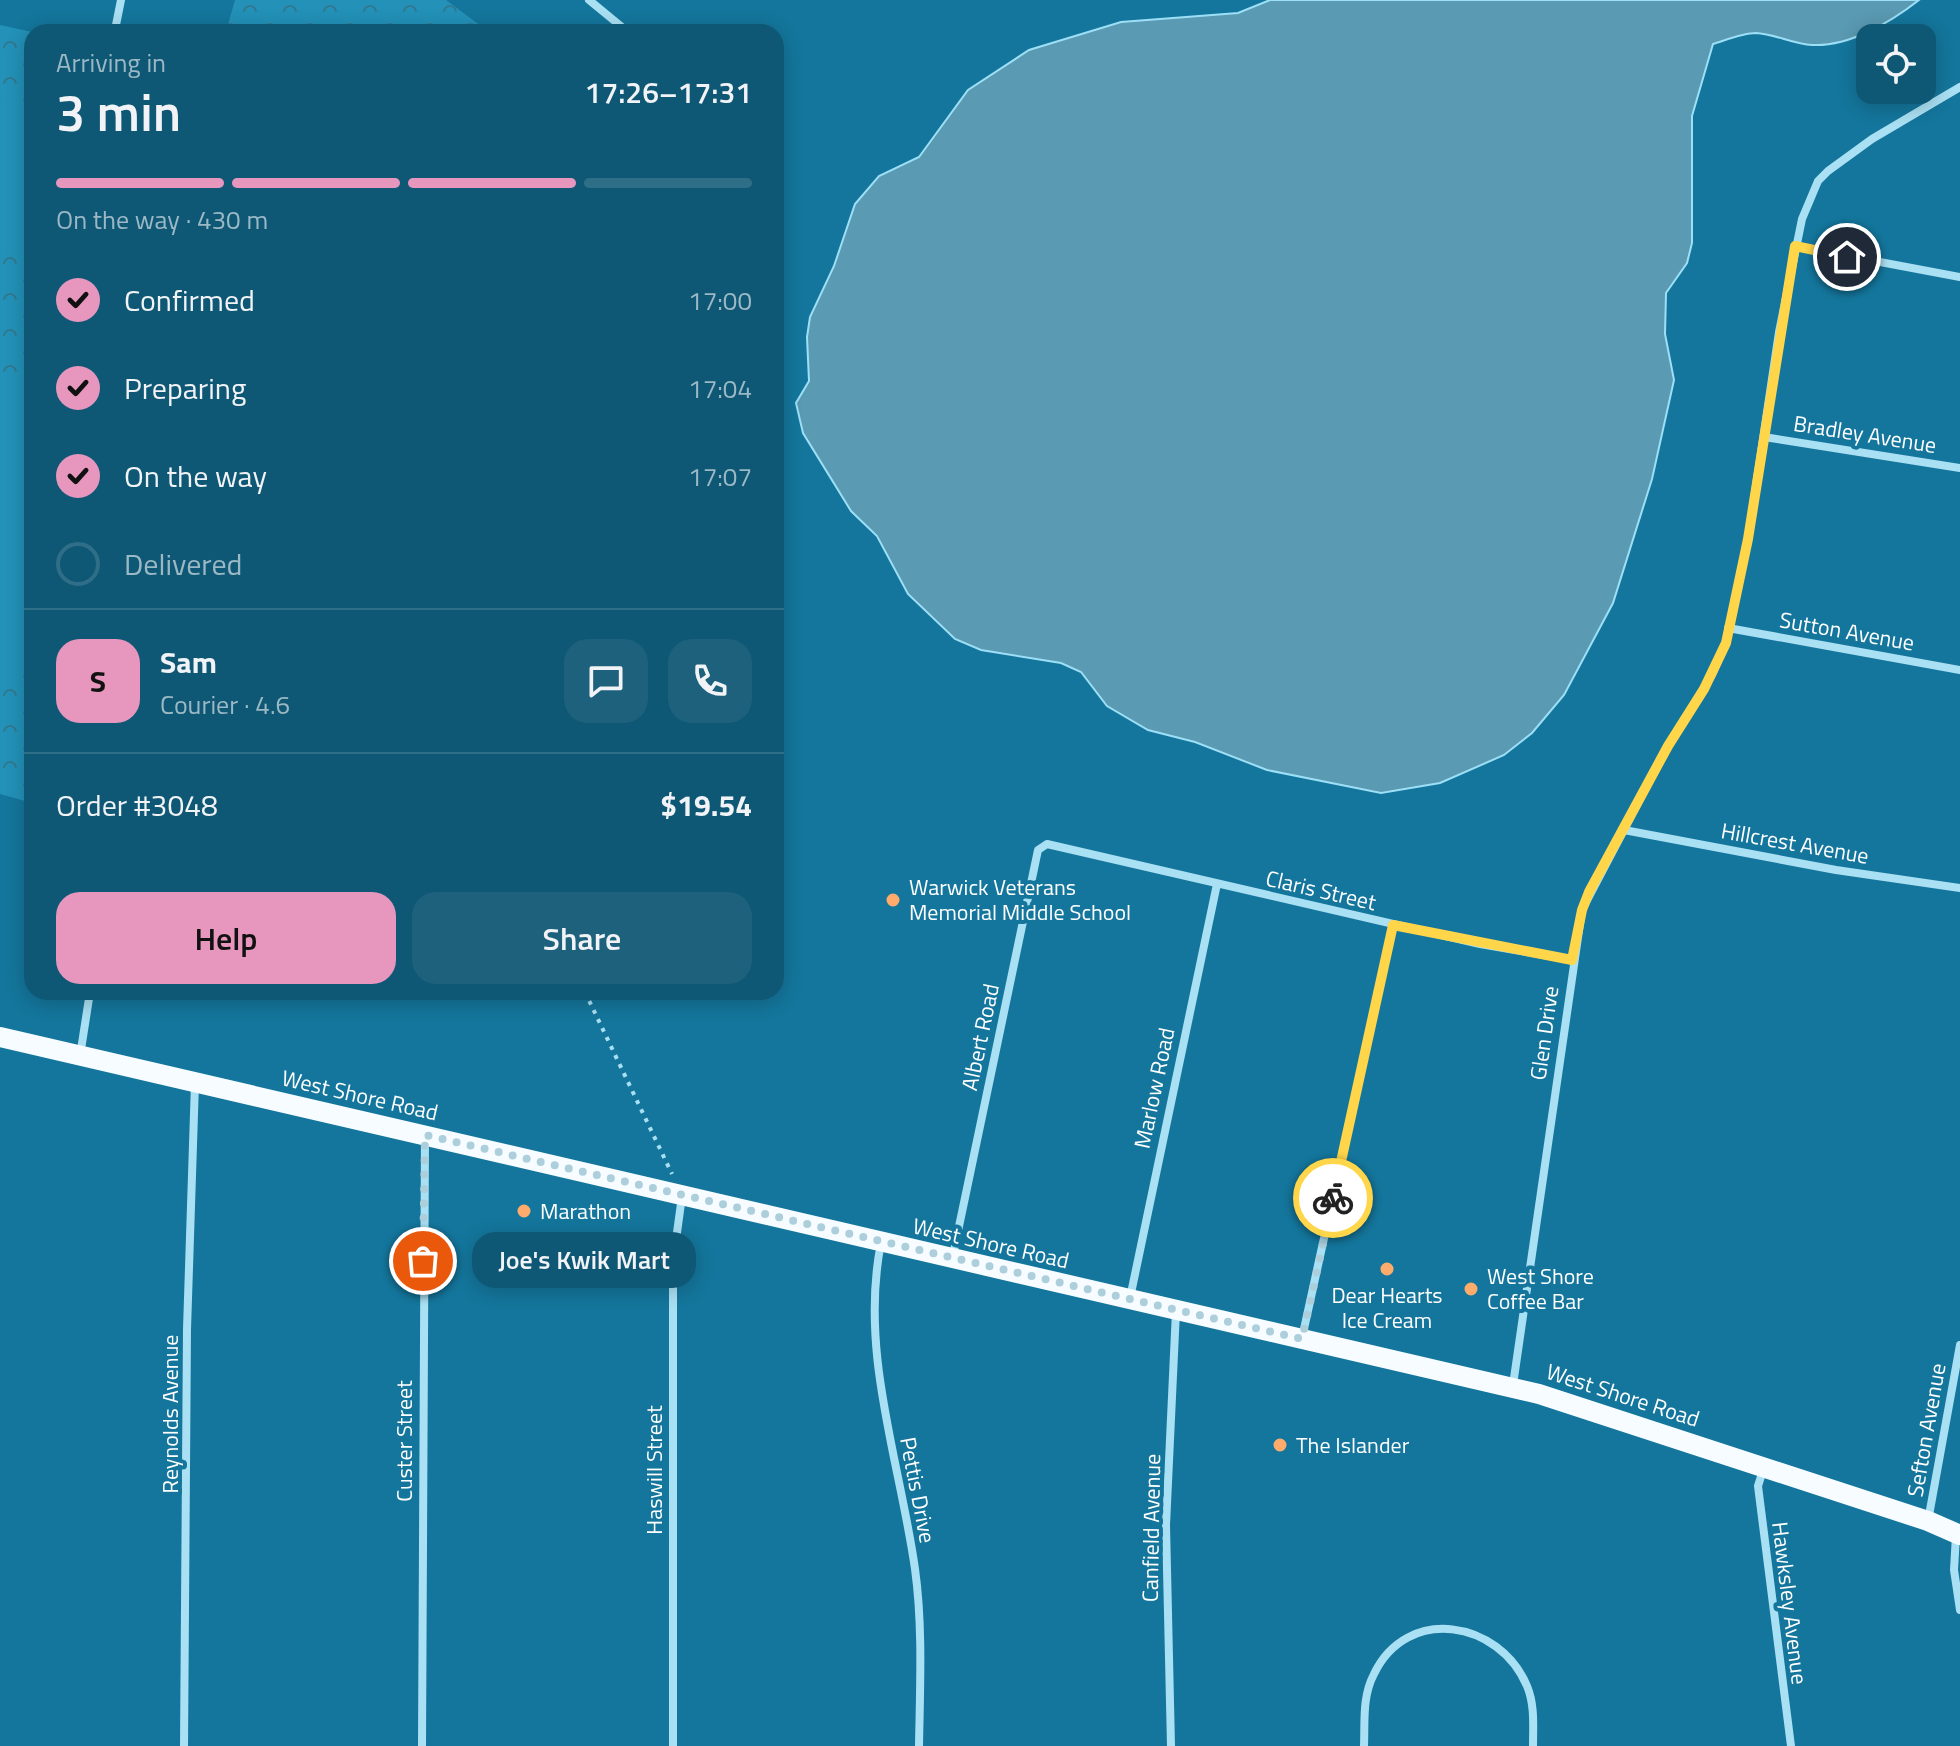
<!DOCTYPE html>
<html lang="en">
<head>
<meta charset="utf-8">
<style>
  :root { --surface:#0f5875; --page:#1d617d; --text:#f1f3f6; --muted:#9bb8c5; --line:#2f6e87; --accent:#e797bd }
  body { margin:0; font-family:"Titillium Web",sans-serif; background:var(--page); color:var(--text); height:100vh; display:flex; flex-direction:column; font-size:30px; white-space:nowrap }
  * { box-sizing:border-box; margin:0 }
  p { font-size:26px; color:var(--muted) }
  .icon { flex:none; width:44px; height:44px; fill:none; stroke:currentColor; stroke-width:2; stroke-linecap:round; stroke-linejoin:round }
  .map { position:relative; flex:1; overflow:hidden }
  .details { position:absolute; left:24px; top:24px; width:760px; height:976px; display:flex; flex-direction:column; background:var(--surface); border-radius:24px; box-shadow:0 4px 20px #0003 }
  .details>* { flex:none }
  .controls { position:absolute; left:1856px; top:24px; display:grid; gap:16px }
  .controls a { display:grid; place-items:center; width:80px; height:80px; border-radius:16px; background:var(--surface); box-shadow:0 4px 20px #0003; font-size:40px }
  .pin { position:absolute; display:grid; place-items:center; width:68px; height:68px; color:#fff; margin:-34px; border:4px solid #fff; border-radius:50%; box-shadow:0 2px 8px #0007 }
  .courier { position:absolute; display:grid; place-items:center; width:80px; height:80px; margin:-40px; border:6px solid #ffd54a; border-radius:50%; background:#fff; color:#222; box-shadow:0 2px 10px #0007 }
  .bubble { position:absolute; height:56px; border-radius:24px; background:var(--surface); box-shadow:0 4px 20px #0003; font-size:26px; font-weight:600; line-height:56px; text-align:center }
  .summary em { font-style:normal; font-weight:600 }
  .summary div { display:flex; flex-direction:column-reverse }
  .summary { display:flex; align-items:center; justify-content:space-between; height:136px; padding:0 32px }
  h1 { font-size:52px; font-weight:600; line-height:60px }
  .bar { display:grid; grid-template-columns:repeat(4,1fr); gap:12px 8px; align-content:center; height:96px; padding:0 32px }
  .bar i { height:10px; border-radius:6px; background:var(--line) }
  .bar .on { background:var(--accent) }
  .bar p { grid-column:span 4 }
  .line { display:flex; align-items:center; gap:20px; padding:0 32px; border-top:2px solid var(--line) }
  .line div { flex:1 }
  .round { display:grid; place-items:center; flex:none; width:84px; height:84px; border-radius:24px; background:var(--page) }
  ol { padding:0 32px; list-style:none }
  li { display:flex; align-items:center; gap:24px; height:88px }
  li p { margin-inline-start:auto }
  li .icon { padding:8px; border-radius:50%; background:var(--accent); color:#111; stroke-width:4 }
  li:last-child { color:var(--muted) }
  li i { width:44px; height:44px; border:4px solid var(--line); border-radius:50% }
  .primary-button { display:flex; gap:16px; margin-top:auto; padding:16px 32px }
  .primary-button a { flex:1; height:92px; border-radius:24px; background:var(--accent); color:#111; font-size:32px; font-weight:600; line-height:92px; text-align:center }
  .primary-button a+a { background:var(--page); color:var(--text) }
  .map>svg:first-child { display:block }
  .park { fill:url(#park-crowns) }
  .pitch { fill:#2391b8 }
  .water { fill:#5a9ab2; stroke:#9cdff6; stroke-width:2 }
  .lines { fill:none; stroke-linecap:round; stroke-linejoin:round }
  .path { stroke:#aae0f3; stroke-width:4; stroke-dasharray:4 6; stroke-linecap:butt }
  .minor { stroke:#aae0f3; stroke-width:8 }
  .primary { stroke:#f6fcff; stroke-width:20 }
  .done { stroke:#adcfdc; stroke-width:8; stroke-dasharray:0 14.4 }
  .route { stroke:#ffd54a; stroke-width:10 }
  .poi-dot { fill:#ffab6c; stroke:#14769c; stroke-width:3 }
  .labels { text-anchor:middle; stroke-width:8; stroke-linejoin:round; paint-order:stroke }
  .street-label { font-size:22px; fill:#fff; stroke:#14769c }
  .poi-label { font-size:22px; fill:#fff; stroke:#14769c; text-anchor:start }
</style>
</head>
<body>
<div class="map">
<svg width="1960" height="1746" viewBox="0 0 1960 1746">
  <defs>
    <pattern id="park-crowns" width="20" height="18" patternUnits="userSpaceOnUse" patternTransform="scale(2)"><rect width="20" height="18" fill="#2391b8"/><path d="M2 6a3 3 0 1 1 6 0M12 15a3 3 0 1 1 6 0" fill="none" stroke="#317992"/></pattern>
  </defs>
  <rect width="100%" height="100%" fill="#14769c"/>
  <!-- park -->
  <path class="park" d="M235,0H446L489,32H226Z
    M0,25L32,32V803L0,794Z"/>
  <!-- pitch -->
  <path class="pitch" d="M0,99L32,106V256L0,249Z
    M0,384H32V658L0,682Z"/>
  <!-- water -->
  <path class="water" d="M1270,0H1919C1891,22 1849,47 1812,45C1793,44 1775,34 1756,33C1743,33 1726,40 1713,44L1692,116V243L1687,263L1666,293L1665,334L1674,380L1652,479L1613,603L1564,695L1532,733L1504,755L1440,783L1381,793L1267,770L1195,742L1148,730L1107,706L1081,672L1061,663L981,650L955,639L908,594L877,536L851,511L803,433L796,403L809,381L807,337L810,317L834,266L855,204L879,176L919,157L968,90L1029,50L1121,22L1238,13Z"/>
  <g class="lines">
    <!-- path -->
    <path class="path" d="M585,992L672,1174"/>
    <!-- minor -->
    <path class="minor" d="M589,0L628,32
      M116,25L121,0
      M1795,246L1960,277
      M1764,437L1960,468
      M1728,628L1960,670
      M1624,830L1836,870L1960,888
      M80,1056L90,992
      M881,1243C859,1352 900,1462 915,1569C923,1626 920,1688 919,1746
      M953,1255L1038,850L1047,844L1480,944L1572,960
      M1130,1298L1217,884
      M1302,1338L1393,925
      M1513,1385L1582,910L1668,746L1712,675L1726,643L1748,539L1779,332L1802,219L1818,181L1828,171L1872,139L1960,87
      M1764,1467L1758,1486L1791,1746
      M1928,1521L1960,1345
      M1956,1535L1954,1570L1960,1610
      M184,1746L187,1329L195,1083
      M422,1746L425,1136
      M673,1746V1262L682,1196
      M1171,1746L1166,1525L1176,1311
      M1364,1746C1365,1721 1362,1697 1374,1674C1407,1605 1499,1620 1527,1686C1535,1705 1533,1726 1533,1746"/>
    <!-- primary -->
    <path class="primary" d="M0,1037L1539,1394L1928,1521L1960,1535"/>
  </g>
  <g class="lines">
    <!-- done -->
    <path class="done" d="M423,1261L425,1135L1302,1339L1333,1198"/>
    <!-- route -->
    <path class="route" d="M1333,1198L1393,925L1572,960L1582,910L1589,892L1668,746L1704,689L1726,643L1748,539L1795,246L1847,257"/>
  </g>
  <!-- markers -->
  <g class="poi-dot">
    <circle cx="893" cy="900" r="8"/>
    <circle cx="524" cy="1211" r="8"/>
    <circle cx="1387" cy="1269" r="8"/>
    <circle cx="1471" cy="1289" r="8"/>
    <circle cx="1280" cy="1445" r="8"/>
  </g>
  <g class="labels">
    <!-- street labels -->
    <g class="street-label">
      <text transform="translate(1865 434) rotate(9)" y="8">Bradley Avenue</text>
      <text transform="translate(1847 631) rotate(10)" y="8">Sutton Avenue</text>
      <text transform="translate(1795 843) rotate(10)" y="8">Hillcrest Avenue</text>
      <text transform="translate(1321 890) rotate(13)" y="8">Claris Street</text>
      <text transform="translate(1544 1033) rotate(-82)" y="8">Glen Drive</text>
      <text transform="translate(980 1037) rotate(-78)" y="8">Albert Road</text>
      <text transform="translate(1154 1088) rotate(-78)" y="8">Marlow Road</text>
      <text transform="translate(360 1095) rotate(13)" y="8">West Shore Road</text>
      <text transform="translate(991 1243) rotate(13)" y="8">West Shore Road</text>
      <text transform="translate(1623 1395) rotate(18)" y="8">West Shore Road</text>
      <text transform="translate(170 1414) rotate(-90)" y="8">Reynolds Avenue</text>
      <text transform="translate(1926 1430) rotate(-80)" y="8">Sefton Avenue</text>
      <text transform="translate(404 1441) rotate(-90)" y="8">Custer Street</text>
      <text transform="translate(654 1470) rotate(-90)" y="8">Haswill Street</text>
      <text transform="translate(918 1490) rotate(79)" y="8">Pettis Drive</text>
      <text transform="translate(1151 1528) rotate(-89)" y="8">Canfield Avenue</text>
      <text transform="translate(1790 1603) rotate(83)" y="8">Hawksley Avenue</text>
    </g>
    <!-- poi labels -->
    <g class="poi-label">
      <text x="909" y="895">Warwick Veterans<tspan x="909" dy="25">Memorial Middle School</tspan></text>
      <text x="540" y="1219">Marathon</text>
      <text x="1487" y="1284">West Shore<tspan x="1487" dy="25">Coffee Bar</tspan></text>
      <text x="1387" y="1303" text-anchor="middle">Dear Hearts<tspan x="1387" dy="25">Ice Cream</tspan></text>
      <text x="1296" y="1453">The Islander</text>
    </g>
  </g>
</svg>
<div class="controls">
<a><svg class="icon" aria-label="locate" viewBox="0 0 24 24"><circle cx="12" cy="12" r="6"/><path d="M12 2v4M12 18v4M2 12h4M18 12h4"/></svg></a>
</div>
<div class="pin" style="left:423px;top:1261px;background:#ea580c"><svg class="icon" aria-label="bag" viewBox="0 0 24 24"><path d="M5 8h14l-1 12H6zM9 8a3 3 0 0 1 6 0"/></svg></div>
<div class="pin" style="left:1847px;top:257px;background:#1f2937"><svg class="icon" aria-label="home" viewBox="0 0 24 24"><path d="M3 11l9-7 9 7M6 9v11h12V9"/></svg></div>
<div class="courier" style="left:1333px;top:1198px"><svg class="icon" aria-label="bike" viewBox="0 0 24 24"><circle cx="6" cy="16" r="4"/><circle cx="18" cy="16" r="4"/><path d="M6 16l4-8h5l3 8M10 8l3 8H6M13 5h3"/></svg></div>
<div class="bubble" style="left:472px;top:1232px;width:224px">Joe's Kwik Mart</div>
<section class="details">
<div class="summary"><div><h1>3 min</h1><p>Arriving in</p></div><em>17:26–17:31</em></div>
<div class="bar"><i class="on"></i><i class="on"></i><i class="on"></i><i></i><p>On the way · 430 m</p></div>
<ol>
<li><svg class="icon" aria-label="check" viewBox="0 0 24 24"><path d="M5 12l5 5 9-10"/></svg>Confirmed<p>17:00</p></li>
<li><svg class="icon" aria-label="check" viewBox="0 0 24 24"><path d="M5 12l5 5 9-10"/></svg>Preparing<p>17:04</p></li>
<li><svg class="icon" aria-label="check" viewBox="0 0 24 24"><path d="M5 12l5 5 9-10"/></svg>On the way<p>17:07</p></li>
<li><i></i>Delivered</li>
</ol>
<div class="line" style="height:144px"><b class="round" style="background:var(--accent);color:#111">S</b><div><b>Sam</b><p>Courier · 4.6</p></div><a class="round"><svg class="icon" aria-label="chat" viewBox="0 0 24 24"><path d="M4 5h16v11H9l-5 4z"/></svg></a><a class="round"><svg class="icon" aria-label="phone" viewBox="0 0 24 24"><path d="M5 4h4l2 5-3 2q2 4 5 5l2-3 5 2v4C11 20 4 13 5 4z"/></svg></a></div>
<div class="line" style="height:104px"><div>Order #3048</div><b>$19.54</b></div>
<div class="primary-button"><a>Help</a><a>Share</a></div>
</section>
</div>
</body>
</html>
